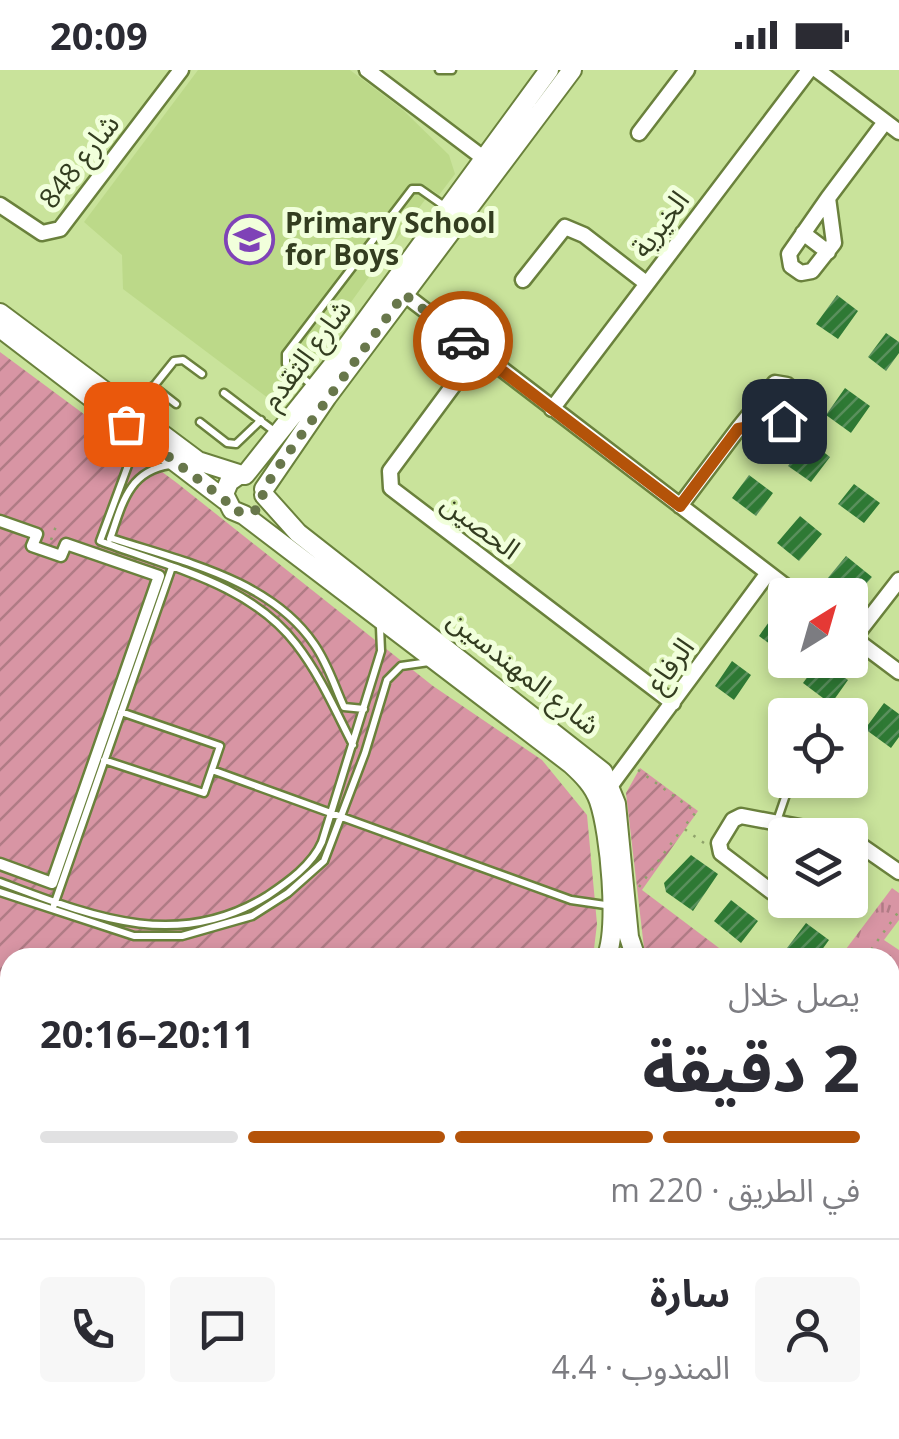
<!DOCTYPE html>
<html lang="ar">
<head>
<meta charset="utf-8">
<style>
  :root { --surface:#fff; --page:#f7f7f7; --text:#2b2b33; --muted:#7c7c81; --line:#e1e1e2; --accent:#b45309 }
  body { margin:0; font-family:"Open Sans","Noto Sans Arabic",sans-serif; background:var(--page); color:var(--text); direction:rtl; height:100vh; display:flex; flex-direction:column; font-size:38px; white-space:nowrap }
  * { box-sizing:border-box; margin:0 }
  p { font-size:32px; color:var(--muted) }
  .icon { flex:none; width:55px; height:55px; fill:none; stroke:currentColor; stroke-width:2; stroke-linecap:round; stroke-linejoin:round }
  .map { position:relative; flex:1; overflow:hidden; direction:ltr }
  .panel { position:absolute; left:0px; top:878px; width:900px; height:492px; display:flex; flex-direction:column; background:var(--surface); border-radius:30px 30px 0 0; box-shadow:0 5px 15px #0003; direction:rtl }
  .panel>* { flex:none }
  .needle { width:65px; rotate:37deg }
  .buttons { position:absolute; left:768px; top:508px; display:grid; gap:20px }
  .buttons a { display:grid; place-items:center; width:100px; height:100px; border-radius:10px; background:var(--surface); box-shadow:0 5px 15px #0003; font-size:50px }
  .pin { position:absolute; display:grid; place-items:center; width:85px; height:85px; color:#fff; margin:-42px; border-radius:20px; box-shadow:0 5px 15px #0006 }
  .courier { position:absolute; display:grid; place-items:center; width:100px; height:100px; margin:-50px; border:8px solid #b45309; border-radius:50%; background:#fff; color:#222; box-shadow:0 2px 12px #0007 }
  .head em { font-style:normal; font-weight:700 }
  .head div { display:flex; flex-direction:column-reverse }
  .head { display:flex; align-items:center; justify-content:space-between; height:170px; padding:0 40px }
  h1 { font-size:65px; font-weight:700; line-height:75px }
  .bar { display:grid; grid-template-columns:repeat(4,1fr); gap:15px 10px; align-content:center; height:120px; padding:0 40px }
  .bar i { height:12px; border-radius:8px; background:var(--line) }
  .bar .active { background:var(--accent) }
  .bar p { grid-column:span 4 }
  .line { display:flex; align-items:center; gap:25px; padding:0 40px; border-top:2px solid var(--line) }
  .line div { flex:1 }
  .round { display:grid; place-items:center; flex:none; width:105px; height:105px; border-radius:10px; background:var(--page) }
  .status { display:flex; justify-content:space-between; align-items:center; height:70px; padding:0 50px; background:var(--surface); direction:ltr }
  .status svg { height:28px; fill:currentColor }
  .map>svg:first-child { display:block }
  .built { fill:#bcd989 }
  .grass { fill:url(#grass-tufts) }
  .garden { fill:url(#garden-furrows) }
  .pitch { fill:#d895a4 }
  .building { fill:url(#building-hatch) }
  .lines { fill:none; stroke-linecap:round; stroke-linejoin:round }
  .service-casing { stroke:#6a813c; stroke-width:11 }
  .pedestrian-casing { stroke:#6a813c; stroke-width:15 }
  .minor-casing { stroke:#6a813c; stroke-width:19 }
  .tertiary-casing { stroke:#6a813c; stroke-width:22 }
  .primary-casing { stroke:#6a813c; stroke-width:28 }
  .trunk-casing { stroke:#6a813c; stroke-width:28 }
  .path { stroke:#8fa26b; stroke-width:2.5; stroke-dasharray:2.5 8; stroke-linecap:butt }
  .service { stroke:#fff; stroke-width:6 }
  .pedestrian { stroke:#fff; stroke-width:10 }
  .minor { stroke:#fff; stroke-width:14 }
  .tertiary { stroke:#fff; stroke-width:18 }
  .primary { stroke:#fff; stroke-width:22 }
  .trunk { stroke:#fff; stroke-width:22 }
  .done { stroke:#68774b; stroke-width:10; stroke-dasharray:0 18 }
  .route { stroke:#b45309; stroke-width:12 }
  .labels { text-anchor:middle; stroke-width:10; stroke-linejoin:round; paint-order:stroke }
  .street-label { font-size:28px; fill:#333d20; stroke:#f1ffdb }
  .poi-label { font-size:28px; font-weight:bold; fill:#333d20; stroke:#f1ffdb; text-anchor:start }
</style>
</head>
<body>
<div class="status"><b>20:09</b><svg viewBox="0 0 49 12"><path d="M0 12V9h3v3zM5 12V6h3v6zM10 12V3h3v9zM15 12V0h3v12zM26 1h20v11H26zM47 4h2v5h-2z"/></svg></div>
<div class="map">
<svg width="899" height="1369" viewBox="0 0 899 1369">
  <defs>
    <pattern id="grass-tufts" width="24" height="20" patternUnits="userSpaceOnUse" patternTransform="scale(2.5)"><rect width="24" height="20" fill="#d895a4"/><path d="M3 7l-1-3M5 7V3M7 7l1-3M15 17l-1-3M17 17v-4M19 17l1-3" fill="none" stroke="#b07b85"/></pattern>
    <pattern id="garden-furrows" width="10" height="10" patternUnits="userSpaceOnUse" patternTransform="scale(2.5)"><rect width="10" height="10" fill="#d895a4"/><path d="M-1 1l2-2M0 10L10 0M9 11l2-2" fill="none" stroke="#b07b85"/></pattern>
    <pattern id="building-hatch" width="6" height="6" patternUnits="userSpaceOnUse" patternTransform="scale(2.5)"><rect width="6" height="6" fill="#2e7934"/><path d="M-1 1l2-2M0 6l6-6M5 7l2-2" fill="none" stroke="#5a905d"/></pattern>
  </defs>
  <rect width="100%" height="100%" fill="#c9e39b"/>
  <!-- built -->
  <path class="built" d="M198,0H350L403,40L449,85L455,104L439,125L432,120L346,239L350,245L280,337L123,219L122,185L84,152Z"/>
  <!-- grass -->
  <path class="grass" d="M892,818L899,823V850L884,870L899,880V912L890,911V888L840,887Z"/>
  <!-- garden -->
  <path class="garden" d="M0,282L177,413L433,616L542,690L587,745L597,854L593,887L10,888V941L0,943Z
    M640,698L698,741L642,820L731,887H649L644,878L626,723Z"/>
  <!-- pitch -->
  <path class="pitch" d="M890,1016H899V1369H514L517,1360H890Z"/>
  <!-- building -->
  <path class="building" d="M837,225L858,241L838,269L816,254Z
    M886,263L899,272V283L886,301L868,287Z
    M845,318L870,336L851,363L826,345Z
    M808,370L830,387L811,412L788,396Z
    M749,405L773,423L756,446L732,428Z
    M854,414L880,433L864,453L838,434Z
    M800,446L822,464L799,491L777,473Z
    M846,486L872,507L852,530L827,509Z
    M773,546L785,555V585L759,566Z
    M820,590L848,610L831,634L803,613Z
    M732,591L751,605L734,630L715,616Z
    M884,633L899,644V667L891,678L865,659Z
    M691,785L718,804L693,841L666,822L664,813Z
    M850,805L868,819L850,844L830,830H850Z
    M731,830L758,851L741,873L714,851Z
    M806,853L829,870L816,888H800L787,878Z"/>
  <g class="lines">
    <defs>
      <path id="service" d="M439,0H452
        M153,316L176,334
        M314,317L286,294V284L412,119H420L447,138
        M224,323L274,361
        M133,342L174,291L183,290L202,304
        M200,352L227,373L236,374L261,350
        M130,365V390L100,471C168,497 249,513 296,574C320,605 335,640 353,675
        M111,468C180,491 270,509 314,574C328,594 334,615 344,637L364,639
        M110,469C122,435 128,401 170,395
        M104,690L204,723L220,676L121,642
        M212,700L571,830L612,836
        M777,751L791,710
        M0,812C91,846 177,882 267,826C288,812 312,795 322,772L381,581L380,557
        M0,822L134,866H182L252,846L288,823L324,791L365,683L387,610L401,596L429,592
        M54,835L172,497
        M896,989L897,1038
        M890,1141H899
        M356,1360L405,1369
        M605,1360L626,1369
        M143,1369L145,1360
        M190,1369L191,1360
        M233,1369L235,1360
        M277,1369L278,1360
        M328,1369L329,1360
        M447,1369L450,1360
        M679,1369L682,1360"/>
      <path id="pedestrian" d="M0,451L37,464L32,476L61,486L66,474L159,506L52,813L0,794"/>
      <path id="minor" d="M367,0L490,93
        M817,0L899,62
        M639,63L687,0
        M828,128L834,173L812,201L801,203L791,196L789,184Z
        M828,128L885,52
        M0,135L42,163L60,159L181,0
        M803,163L828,182
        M523,210L565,157L584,165L646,213
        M396,218L797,525
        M478,282L390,401L391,418L673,633
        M775,313L787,315L798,328C792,358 763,356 738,359Z
        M763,325L790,344
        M552,339L809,0
        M680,436L738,359
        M851,566L899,602
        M854,568L899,510
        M611,715L768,503
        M850,768L899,802
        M785,823L772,822L721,783L719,773L733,750L741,746L842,765
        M492,1369L495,1360"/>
      <path id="tertiary" d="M0,243L198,391L242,405
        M0,258L225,430
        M239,405L229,412L224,424L232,440L244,445L571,694C583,705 594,716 599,731C610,763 619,858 606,888
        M245,405L336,291L549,0
        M264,419L327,327L572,0
        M264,425L298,463L603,702L616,734L629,867L636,888"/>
      <path id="primary" d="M890,934H899
        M0,966L10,965
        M890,984H899
        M0,1011L10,1009"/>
      <path id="trunk" d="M890,961H899"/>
    </defs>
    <!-- service casing -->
    <use href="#service" class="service-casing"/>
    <!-- pedestrian casing -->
    <use href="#pedestrian" class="pedestrian-casing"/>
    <!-- minor casing -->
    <use href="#minor" class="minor-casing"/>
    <!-- tertiary casing -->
    <use href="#tertiary" class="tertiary-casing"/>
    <!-- primary casing -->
    <use href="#primary" class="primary-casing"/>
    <!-- trunk casing -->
    <use href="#trunk" class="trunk-casing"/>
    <!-- path -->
    <path class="path" d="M51,470L56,456
      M638,700L696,742L683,758L704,773
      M639,817L682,759
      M865,888L899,841
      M890,1222L899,1213
      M571,1369L580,1362L598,1369"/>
    <!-- service -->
    <use href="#service" class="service"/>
    <!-- pedestrian -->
    <use href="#pedestrian" class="pedestrian"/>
    <!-- minor -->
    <use href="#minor" class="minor"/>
    <!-- tertiary -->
    <use href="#tertiary" class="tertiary"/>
    <!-- primary -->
    <use href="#primary" class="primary"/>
    <!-- trunk -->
    <use href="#trunk" class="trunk"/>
  </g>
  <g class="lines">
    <!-- done -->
    <path class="done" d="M126,354L225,430L232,440L250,444L260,437L264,419L281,393L404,224L463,271"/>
    <!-- route -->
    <path class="route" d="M463,271L680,436L738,359L784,351"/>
  </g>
  <!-- icons -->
  <defs>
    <symbol id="school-ring" viewBox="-11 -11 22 22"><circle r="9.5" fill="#f1ffdb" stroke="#7f42b7" stroke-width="1.5"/><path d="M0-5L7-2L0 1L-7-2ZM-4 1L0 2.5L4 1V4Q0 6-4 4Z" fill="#7f42b7"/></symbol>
  </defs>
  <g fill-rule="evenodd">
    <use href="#school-ring" x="222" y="142" width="55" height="55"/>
  </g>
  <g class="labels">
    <!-- street labels -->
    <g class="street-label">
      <text transform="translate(79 91) rotate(-52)" y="10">شارع 848</text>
      <text transform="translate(660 154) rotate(-53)" y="10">الخيرية</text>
      <text transform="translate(306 284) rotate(-53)" y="10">شارع التقدم</text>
      <text transform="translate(481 456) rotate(37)" y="10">الحصين</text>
      <text transform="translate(670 595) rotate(-54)" y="10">الرفاع</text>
      <text transform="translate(524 602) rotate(38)" y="10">شارع المهندسين</text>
    </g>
    <!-- poi labels -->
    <g class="poi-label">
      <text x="285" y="163">Primary School<tspan x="285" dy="32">for Boys</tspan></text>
    </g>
  </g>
</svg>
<div class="buttons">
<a><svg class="needle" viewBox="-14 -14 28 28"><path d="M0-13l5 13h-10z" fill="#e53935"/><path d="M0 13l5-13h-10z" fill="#7c7c81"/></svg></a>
<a><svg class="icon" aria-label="locate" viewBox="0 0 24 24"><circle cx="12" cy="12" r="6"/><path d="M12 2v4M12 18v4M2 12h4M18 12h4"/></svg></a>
<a><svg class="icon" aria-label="layers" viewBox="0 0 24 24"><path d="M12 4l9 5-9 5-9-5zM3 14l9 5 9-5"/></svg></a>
</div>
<div class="pin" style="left:126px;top:354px;background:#ea580c"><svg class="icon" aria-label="bag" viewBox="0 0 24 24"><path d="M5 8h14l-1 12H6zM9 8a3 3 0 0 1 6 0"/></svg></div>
<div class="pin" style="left:784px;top:351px;background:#1f2937"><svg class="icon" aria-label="home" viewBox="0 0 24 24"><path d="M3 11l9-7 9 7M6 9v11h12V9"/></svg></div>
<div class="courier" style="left:463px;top:271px"><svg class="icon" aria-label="car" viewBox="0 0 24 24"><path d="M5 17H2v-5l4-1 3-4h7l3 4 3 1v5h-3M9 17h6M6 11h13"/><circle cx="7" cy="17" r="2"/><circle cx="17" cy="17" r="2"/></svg></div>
<section class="panel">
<div class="head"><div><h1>2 دقيقة</h1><p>يصل خلال</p></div><em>20:11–20:16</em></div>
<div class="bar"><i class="active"></i><i class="active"></i><i class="active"></i><i></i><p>في الطريق · 220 m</p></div>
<div class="line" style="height:180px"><a class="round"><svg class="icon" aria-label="person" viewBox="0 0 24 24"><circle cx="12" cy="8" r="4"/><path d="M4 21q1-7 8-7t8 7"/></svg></a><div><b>سارة</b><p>المندوب · 4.4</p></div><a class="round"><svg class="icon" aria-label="chat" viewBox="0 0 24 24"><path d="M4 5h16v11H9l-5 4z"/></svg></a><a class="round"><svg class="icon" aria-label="phone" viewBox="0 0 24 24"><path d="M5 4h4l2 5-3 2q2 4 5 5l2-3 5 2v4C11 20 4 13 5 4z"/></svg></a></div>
</section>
</div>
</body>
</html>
